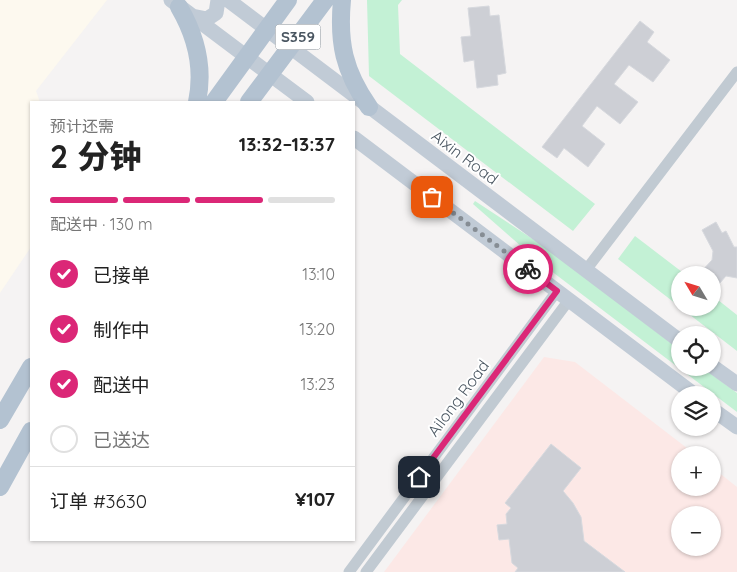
<!DOCTYPE html>
<html lang="zh">
<head>
<meta charset="utf-8">
<style>
  :root { --surface:#fff; --page:#f6f6f6; --text:#222; --muted:#767676; --line:#e0e0e0; --accent:#db2777 }
  body { margin:0; font-family:Quicksand,"Noto Sans SC",sans-serif; background:var(--page); color:var(--text); height:100vh; display:flex; flex-direction:column; font-size:19px; white-space:nowrap }
  * { box-sizing:border-box; margin:0 }
  p { font-size:16px; color:var(--muted) }
  .icon { flex:none; width:28px; height:28px; fill:none; stroke:currentColor; stroke-width:2; stroke-linecap:round; stroke-linejoin:round }
  .map { position:relative; flex:1; overflow:hidden }
  .drawer { position:absolute; left:30px; top:101px; width:325px; height:440px; display:flex; flex-direction:column; background:var(--surface); border-radius:0px; box-shadow:0 1px 4px #0004 }
  .drawer>* { flex:none }
  .needle { width:32px; rotate:308deg }
  .fabs { position:absolute; left:671px; top:266px; display:grid; gap:10px }
  .fabs a { display:grid; place-items:center; width:50px; height:50px; border-radius:50%; background:var(--surface); box-shadow:0 1px 4px #0004; font-size:25px }
  .pin { position:absolute; display:grid; place-items:center; width:42px; height:42px; color:#fff; margin:-21px; border-radius:10px; box-shadow:0 2px 8px #0006 }
  .courier { position:absolute; display:grid; place-items:center; width:50px; height:50px; margin:-25px; border:4px solid #db2777; border-radius:50%; background:#fff; color:#222; box-shadow:0 1px 6px #0007 }
  .head em { font-style:normal; font-weight:800 }
  .head div { display:flex; flex-direction:column-reverse }
  .head { display:flex; align-items:center; justify-content:space-between; height:85px; padding:0 20px }
  h1 { font-size:32px; font-weight:800; line-height:38px }
  .bar { display:grid; grid-template-columns:repeat(4,1fr); gap:8px 5px; align-content:center; height:60px; padding:0 20px }
  .bar i { height:6px; border-radius:4px; background:var(--line) }
  .bar .on { background:var(--accent) }
  .bar p { grid-column:span 4 }
  .line { display:flex; align-items:center; gap:12px; padding:0 20px; border-top:1px solid var(--line) }
  .line div { flex:1 }
  ol { padding:0 20px; list-style:none }
  li { display:flex; align-items:center; gap:15px; height:55px }
  li p { margin-inline-start:auto }
  li .icon { padding:5px; border-radius:50%; background:var(--accent); color:#fff; stroke-width:4 }
  li:last-child { color:var(--muted) }
  li i { width:28px; height:28px; border:2px solid var(--line); border-radius:50% }
  .map>svg:first-child { display:block }
  .commercial { fill:#fdf9ef }
  .medical { fill:#fce8e6; fill-rule:evenodd }
  .green { fill:#c3f1d5 }
  .building { fill:#cdcfd5; stroke:#d7d9de }
  .lines { fill:none; stroke-linecap:round; stroke-linejoin:round }
  .street { stroke:#c1cad2; stroke-width:11 }
  .secondary { stroke:#c1cbd6; stroke-width:15 }
  .primary { stroke:#b3c2d1; stroke-width:18 }
  .done { stroke:#868d94; stroke-width:5; stroke-dasharray:0 9 }
  .route { stroke:#db2777; stroke-width:6 }
  .labels { text-anchor:middle; stroke-width:4; stroke-linejoin:round; paint-order:stroke }
  .shield { fill:#fff; stroke:#808990; stroke-width:1 }
  .shield-label { font-size:15px; font-weight:bold; fill:#4a5661 }
  .street-label { font-size:16px; fill:#4a5661; stroke:#fff }
</style>
</head>
<body>
<div class="map">
<svg width="737" height="572" viewBox="0 0 737 572">
  <rect width="100%" height="100%" fill="#f5f3f3"/>
  <!-- commercial -->
  <path class="commercial" d="M0,0H107L36,91L40,102H31V247L0,293Z"/>
  <!-- medical -->
  <path class="medical" d="M544,357L575,362L696,455H680V488H712L713,468L737,487V572H384ZM680,515H712V548H680Z"/>
  <!-- green -->
  <path class="green" d="M367,0H402L398,5L400,54L595,204L573,231L369,76Z
    M475,201L548,249L680,350V368H703L737,393V412L538,261L473,204Z
    M635,236L686,275H680V307L618,259Z
    M713,296L737,315V351L681,308H712Z"/>
  <!-- building -->
  <path class="building" d="M489,6L490,16L499,15L506,73L497,75L498,85L477,88L474,60L464,62L461,37L471,36L468,8Z
    M640,21L654,32L647,42L670,60L653,82L629,65L614,84L638,102L620,124L597,106L582,126L605,144L588,167L564,148L557,158L542,147Z
    M716,222L722,233L726,231L734,247H737V278L726,276L719,284L712,275H698L712,260L713,251L702,230Z
    M551,444L581,468L563,491L573,503L581,517L584,541L625,572H515L518,568L512,563L509,539L499,540L497,525L507,524L506,514L511,508L505,503Z"/>
  <g class="lines">
    <!-- street -->
    <path class="street" d="M586,270L737,72
      M349,572L557,291
      M366,572L569,300"/>
    <!-- secondary -->
    <path class="secondary" d="M171,0L307,102
      M228,0L680,341
      M192,16L207,19L216,13L218,0
      M354,138L695,395
      M712,366L737,384
      M712,409L737,427"/>
    <!-- primary -->
    <path class="primary" d="M342,0C338,43 344,71 369,107
      M179,7C196,36 204,69 197,102
      M214,102L288,0
      M249,102L325,0
      M0,420L31,367
      M0,487L31,431"/>
  </g>
  <g class="lines">
    <!-- done -->
    <path class="done" d="M432,197L528,269"/>
    <!-- route -->
    <path class="route" d="M419,477L557,291L528,269"/>
  </g>
  <g class="labels">
    <!-- shield labels -->
    <rect class="shield" x="275.5" y="24.5" width="45" height="25" rx="4"/>
    <g class="shield-label">
      <text x="298" y="42">S359</text>
    </g>
    <!-- street labels -->
    <g class="street-label">
      <text transform="translate(465 157) rotate(37)" y="6">Aixin Road</text>
      <text transform="translate(458 398) rotate(-53)" y="6">Ailong Road</text>
    </g>
  </g>
</svg>
<div class="fabs">
<a><svg class="needle" viewBox="-14 -14 28 28"><path d="M0-13l5 13h-10z" fill="#e53935"/><path d="M0 13l5-13h-10z" fill="#767676"/></svg></a>
<a><svg class="icon" aria-label="locate" viewBox="0 0 24 24"><circle cx="12" cy="12" r="6"/><path d="M12 2v4M12 18v4M2 12h4M18 12h4"/></svg></a>
<a><svg class="icon" aria-label="layers" viewBox="0 0 24 24"><path d="M12 4l9 5-9 5-9-5zM3 14l9 5 9-5"/></svg></a>
<a>+</a>
<a>−</a>
</div>
<div class="pin" style="left:432px;top:197px;background:#ea580c"><svg class="icon" aria-label="bag" viewBox="0 0 24 24"><path d="M5 8h14l-1 12H6zM9 8a3 3 0 0 1 6 0"/></svg></div>
<div class="pin" style="left:419px;top:477px;background:#1f2937"><svg class="icon" aria-label="home" viewBox="0 0 24 24"><path d="M3 11l9-7 9 7M6 9v11h12V9"/></svg></div>
<div class="courier" style="left:528px;top:269px"><svg class="icon" aria-label="bike" viewBox="0 0 24 24"><circle cx="6" cy="16" r="4"/><circle cx="18" cy="16" r="4"/><path d="M6 16l4-8h5l3 8M10 8l3 8H6M13 5h3"/></svg></div>
<section class="drawer">
<div class="head"><div><h1>2 分钟</h1><p>预计还需</p></div><em>13:32–13:37</em></div>
<div class="bar"><i class="on"></i><i class="on"></i><i class="on"></i><i></i><p>配送中 · 130 m</p></div>
<ol>
<li><svg class="icon" aria-label="check" viewBox="0 0 24 24"><path d="M5 12l5 5 9-10"/></svg>已接单<p>13:10</p></li>
<li><svg class="icon" aria-label="check" viewBox="0 0 24 24"><path d="M5 12l5 5 9-10"/></svg>制作中<p>13:20</p></li>
<li><svg class="icon" aria-label="check" viewBox="0 0 24 24"><path d="M5 12l5 5 9-10"/></svg>配送中<p>13:23</p></li>
<li><i></i>已送达</li>
</ol>
<div class="line" style="height:65px"><div>订单 #3630</div><b>¥107</b></div>
</section>
</div>
</body>
</html>
